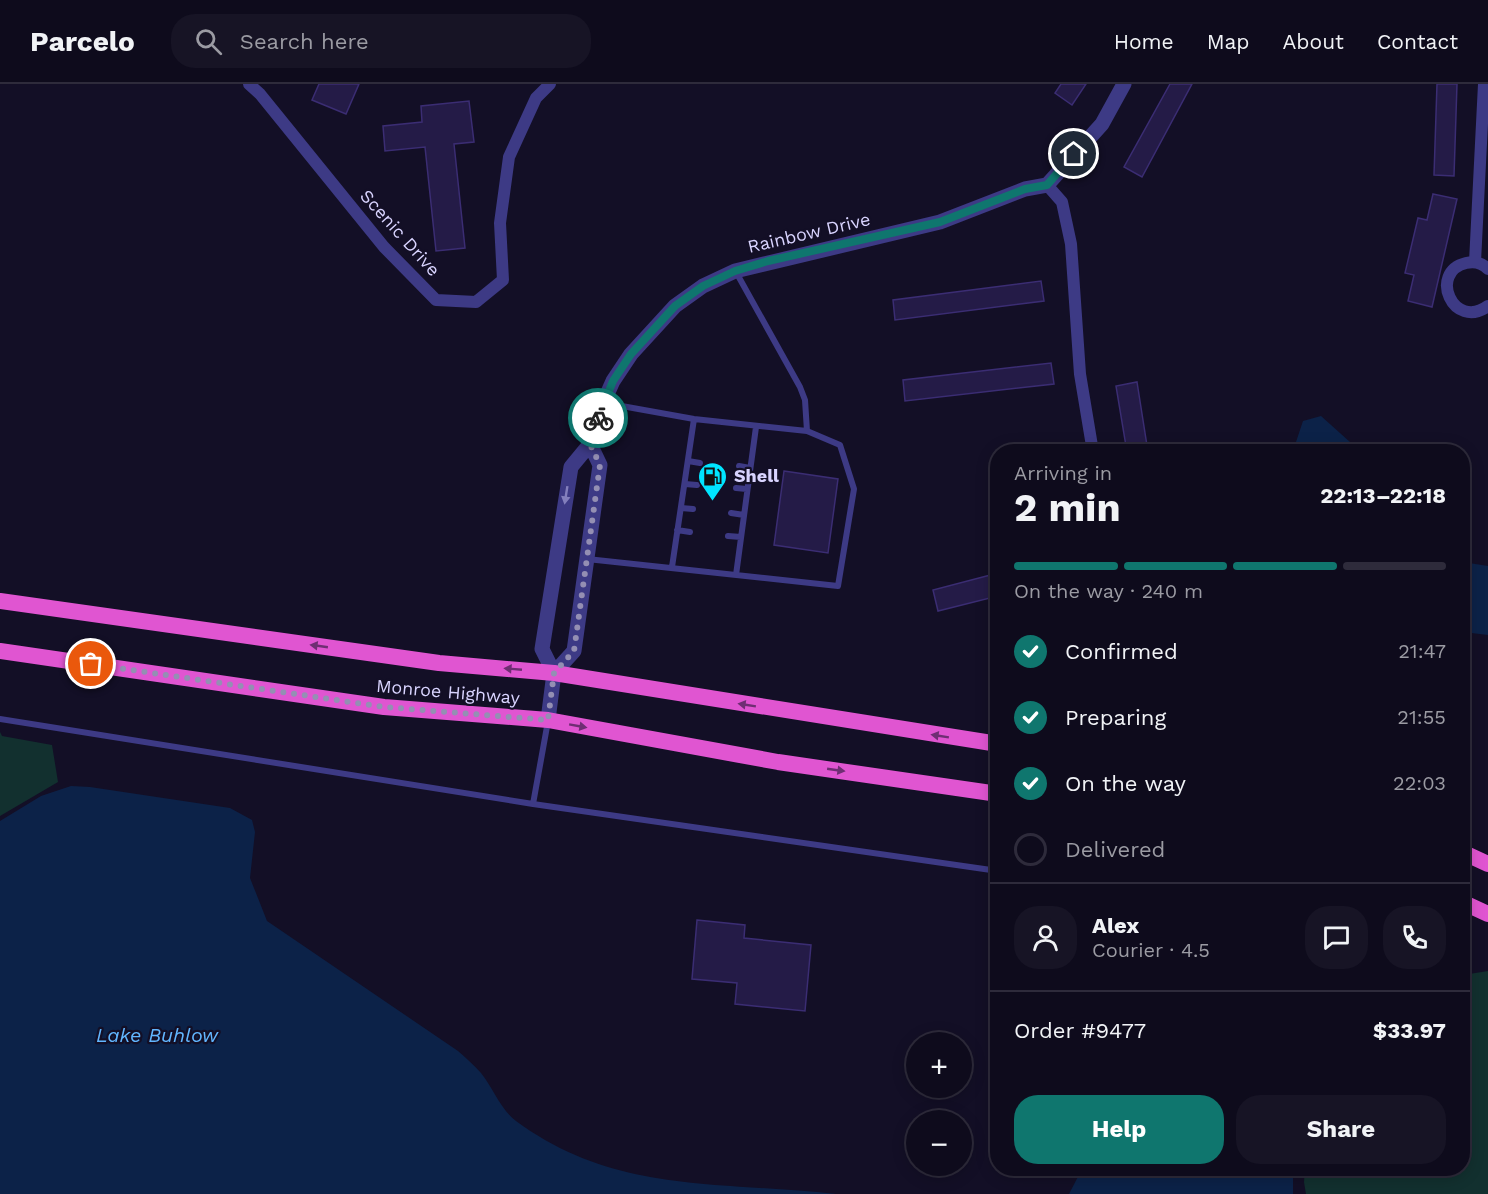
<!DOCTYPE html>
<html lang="en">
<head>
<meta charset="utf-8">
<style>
  :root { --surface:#0e0b1c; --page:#171425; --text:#f1f3f6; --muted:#9b9ba3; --line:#2e2b3b; --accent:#0f766e }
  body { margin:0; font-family:"Work Sans",sans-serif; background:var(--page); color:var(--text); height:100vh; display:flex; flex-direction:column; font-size:22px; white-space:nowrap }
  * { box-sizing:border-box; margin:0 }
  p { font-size:20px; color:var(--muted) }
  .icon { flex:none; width:33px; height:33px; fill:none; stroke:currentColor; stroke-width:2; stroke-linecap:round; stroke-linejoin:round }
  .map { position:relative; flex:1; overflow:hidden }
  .side { position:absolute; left:990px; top:360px; width:480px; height:732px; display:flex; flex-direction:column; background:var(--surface); border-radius:24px; box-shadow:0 3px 15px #0003,0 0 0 2px var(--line) }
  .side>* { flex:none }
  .buttons { position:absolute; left:906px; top:948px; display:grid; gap:12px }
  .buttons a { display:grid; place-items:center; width:66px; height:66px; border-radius:50%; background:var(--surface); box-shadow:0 3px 15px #0003,0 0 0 2px var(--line); font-size:30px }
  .pin { position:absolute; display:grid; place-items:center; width:51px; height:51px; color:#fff; margin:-26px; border:3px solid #fff; border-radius:50%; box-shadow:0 2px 6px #0007 }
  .courier { position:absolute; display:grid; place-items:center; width:60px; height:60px; margin:-30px; border:4px solid #0f766e; border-radius:50%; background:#fff; color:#222; box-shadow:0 2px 8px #0007 }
  .headline em { font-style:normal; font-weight:700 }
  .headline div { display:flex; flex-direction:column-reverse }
  .headline { display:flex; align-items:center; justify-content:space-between; height:102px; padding:0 24px }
  h1 { font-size:39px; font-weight:700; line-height:45px }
  .bar { display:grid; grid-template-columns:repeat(4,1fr); gap:9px 6px; align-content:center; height:72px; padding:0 24px }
  .bar i { height:8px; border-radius:4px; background:var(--line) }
  .bar .active { background:var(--accent) }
  .bar p { grid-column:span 4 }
  .line { display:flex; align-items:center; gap:15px; padding:0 24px; border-top:2px solid var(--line) }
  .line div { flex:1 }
  .round { display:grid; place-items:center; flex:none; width:63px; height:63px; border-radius:24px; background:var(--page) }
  ol { padding:0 24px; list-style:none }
  li { display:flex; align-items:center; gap:18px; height:66px }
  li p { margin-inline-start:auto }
  li .icon { padding:6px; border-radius:50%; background:var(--accent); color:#fff; stroke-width:4 }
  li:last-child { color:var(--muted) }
  li i { width:33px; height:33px; border:3px solid var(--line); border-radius:50% }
  .button { display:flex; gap:12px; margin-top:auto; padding:12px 24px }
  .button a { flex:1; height:69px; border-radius:24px; background:var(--accent); color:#fff; font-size:24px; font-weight:700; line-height:69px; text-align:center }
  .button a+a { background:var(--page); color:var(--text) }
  header { display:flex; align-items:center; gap:36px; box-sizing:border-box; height:84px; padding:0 30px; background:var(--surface); border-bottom:2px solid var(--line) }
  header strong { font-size:28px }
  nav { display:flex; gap:33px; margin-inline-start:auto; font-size:21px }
  .search { width:420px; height:54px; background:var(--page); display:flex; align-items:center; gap:15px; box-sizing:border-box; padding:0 21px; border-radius:24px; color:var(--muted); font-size:22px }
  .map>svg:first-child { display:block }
  .green { fill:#12302f }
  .water { fill:#0c2248 }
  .building { fill:#241b47; stroke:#3b2d73; stroke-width:1.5 }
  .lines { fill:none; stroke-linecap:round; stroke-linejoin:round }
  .service { stroke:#3d3a85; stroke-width:6 }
  .minor { stroke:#3d3a85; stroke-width:12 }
  .tertiary { stroke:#3d3a85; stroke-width:15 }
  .trunk { stroke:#e055d1; stroke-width:16 }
  .oneway { fill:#837fbc }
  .oneway2 { fill:#6f2e73 }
  .done { stroke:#948fb3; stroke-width:6; stroke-dasharray:0 10.8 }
  .route { stroke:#0f766e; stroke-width:8 }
  .labels { text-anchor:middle; stroke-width:4.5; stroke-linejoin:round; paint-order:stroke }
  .street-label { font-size:18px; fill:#d9d4ff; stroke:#130f26 }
  .poi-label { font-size:18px; font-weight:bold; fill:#d9d4ff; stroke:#130f26; text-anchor:start }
  .water-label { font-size:20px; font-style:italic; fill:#62b6ff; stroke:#130f26 }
</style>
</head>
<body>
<header>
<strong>Parcelo</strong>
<div class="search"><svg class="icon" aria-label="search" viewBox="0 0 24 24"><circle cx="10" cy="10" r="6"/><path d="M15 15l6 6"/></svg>Search here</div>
<nav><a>Home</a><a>Map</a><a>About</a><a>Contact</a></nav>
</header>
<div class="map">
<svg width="1488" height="1110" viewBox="0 0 1488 1110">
  <rect width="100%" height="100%" fill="#130f26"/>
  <!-- green -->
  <path class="green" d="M0,648L2,652L52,661L58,698L0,732Z
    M1488,887V1110H1306L1304,1098L1305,1085L1462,1084L1463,891Z"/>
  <!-- water -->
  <path class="water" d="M1321,332L1360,367H1302L1296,358L1303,337Z
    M1462,475L1469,479L1488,482V551L1463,548Z
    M71,702L90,703L230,724L252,736L255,748L250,794L267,837L458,967C466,974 474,981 481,989C493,1004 501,1026 516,1037C615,1110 719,1097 836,1110H0V737L41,712Z
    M1082,1085H1293V1110H1069Z"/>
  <!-- building -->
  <path class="building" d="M319,0H359L346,30L312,16Z
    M1061,0H1086L1072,21L1055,9Z
    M1170,0H1192L1142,93L1124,83Z
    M1437,0H1457L1454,92L1434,91Z
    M469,17L474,58L454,60L465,164L436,167L425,63L385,67L383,42L422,38L421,22Z
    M1433,110L1457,115L1432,223L1408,217L1414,191L1405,189L1418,134L1427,136Z
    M1041,197L1044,217L895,236L893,216Z
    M1051,279L1054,300L905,317L903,296Z
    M1137,298L1148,368H1127L1116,302Z
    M784,387L838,395L828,469L774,461Z
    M998,489V512L938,527L933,506Z
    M697,836L745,841L744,854L811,861L805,927L735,920L737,899L692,895Z"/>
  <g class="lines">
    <!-- service -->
    <path class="service" d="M736,188L800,303L805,316L807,347
      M688,377L700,379
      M739,382L750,384
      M685,400L697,401
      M736,404L747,405
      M681,424L693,425
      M731,429L744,431
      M677,446L690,448
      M728,452L741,453
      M587,475L838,502L854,405L840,361L807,347L694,335L605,319
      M672,483L694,335
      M736,491L756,343
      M0,635L533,720
      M548,637L533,720L998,787"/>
    <!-- minor -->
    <path class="minor" d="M249,0L260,10L384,163L436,216L476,218L503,196L500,139L509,73L536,14L550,0
      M1047,101L1062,118L1071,160L1080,290L1093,368
      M1475,178L1484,0
      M1488,185C1482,179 1474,177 1466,179C1428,188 1453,247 1488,222"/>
    <!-- tertiary -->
    <path class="tertiary" d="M554,589L542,565L571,383L590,360L600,326L613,297L631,270L675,222L703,202L735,187L940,138L1025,105L1047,101L1102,40L1124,0
      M548,636L554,589L574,567L600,381L590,360"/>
    <!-- trunk -->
    <path class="trunk" d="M0,517L439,579L554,589L998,660
      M0,567L384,623L548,636L778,678L998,710
      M1462,768L1488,780
      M1462,818L1488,830"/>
  </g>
  <!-- one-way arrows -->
  <defs><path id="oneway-solid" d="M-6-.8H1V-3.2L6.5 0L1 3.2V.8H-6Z" transform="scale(1.5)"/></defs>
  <use class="oneway" href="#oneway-solid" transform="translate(566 411) rotate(99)"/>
  <g class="oneway2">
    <use href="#oneway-solid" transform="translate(319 562) rotate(-172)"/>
    <use href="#oneway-solid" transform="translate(513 585) rotate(-175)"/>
    <use href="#oneway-solid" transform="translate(747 621) rotate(-171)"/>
    <use href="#oneway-solid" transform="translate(578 642) rotate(10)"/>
    <use href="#oneway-solid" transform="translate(940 652) rotate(-171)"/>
    <use href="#oneway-solid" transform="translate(836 686) rotate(8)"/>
  </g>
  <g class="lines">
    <!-- done -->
    <path class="done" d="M91,580L384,623L548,636L554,589L574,567L600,381L590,360L598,334"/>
    <!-- route -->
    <path class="route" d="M598,334L613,297L631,270L675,222L703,202L735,187L768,177L940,138L1025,105L1047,101L1074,70"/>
  </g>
  <!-- icons -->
  <defs>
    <symbol id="fuel-pin" viewBox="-11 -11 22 30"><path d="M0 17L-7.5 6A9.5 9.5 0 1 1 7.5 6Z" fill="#00e5ff" stroke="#130f26"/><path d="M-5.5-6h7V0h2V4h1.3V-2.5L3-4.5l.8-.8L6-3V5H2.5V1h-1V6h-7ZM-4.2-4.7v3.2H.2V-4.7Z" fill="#111"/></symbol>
  </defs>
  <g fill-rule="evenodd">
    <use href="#fuel-pin" x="696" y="376" width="33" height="45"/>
  </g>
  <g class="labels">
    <!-- street labels -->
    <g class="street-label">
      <text transform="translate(400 149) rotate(48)" y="6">Scenic Drive</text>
      <text transform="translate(809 149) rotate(-13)" y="6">Rainbow Drive</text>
      <text transform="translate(448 608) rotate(5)" y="6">Monroe Highway</text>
    </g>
    <!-- poi labels -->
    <g class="poi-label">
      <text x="734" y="398">Shell</text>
    </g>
    <!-- water labels -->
    <g class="water-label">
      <text x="157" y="958">Lake Buhlow</text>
    </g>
  </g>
</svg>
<div class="buttons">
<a>+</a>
<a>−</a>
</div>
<div class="pin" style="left:91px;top:580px;background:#ea580c"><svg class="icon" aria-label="bag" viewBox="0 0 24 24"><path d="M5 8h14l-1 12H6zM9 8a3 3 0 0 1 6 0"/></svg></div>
<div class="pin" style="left:1074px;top:70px;background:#1f2937"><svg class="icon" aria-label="home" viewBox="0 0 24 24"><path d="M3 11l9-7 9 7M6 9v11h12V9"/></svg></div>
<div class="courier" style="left:598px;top:334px"><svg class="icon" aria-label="bike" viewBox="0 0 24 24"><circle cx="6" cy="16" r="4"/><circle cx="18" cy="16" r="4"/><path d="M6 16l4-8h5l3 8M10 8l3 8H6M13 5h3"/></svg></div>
<section class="side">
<div class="headline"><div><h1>2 min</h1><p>Arriving in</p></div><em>22:13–22:18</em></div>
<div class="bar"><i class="active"></i><i class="active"></i><i class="active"></i><i></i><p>On the way · 240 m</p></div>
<ol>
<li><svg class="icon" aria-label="check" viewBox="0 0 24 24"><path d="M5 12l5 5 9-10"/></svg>Confirmed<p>21:47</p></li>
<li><svg class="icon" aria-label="check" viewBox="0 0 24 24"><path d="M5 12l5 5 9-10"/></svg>Preparing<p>21:55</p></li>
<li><svg class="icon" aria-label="check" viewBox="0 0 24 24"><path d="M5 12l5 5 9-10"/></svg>On the way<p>22:03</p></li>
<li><i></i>Delivered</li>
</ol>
<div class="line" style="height:108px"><a class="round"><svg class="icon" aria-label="person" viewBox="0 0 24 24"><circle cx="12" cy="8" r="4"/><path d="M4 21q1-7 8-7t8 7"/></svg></a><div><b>Alex</b><p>Courier · 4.5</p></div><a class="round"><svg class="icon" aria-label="chat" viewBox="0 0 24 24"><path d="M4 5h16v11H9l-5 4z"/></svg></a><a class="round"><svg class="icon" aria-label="phone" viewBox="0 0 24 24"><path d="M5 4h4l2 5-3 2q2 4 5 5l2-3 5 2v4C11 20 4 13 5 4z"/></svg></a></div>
<div class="line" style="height:78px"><div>Order #9477</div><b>$33.97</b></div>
<div class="button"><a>Help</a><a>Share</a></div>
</section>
</div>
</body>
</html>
